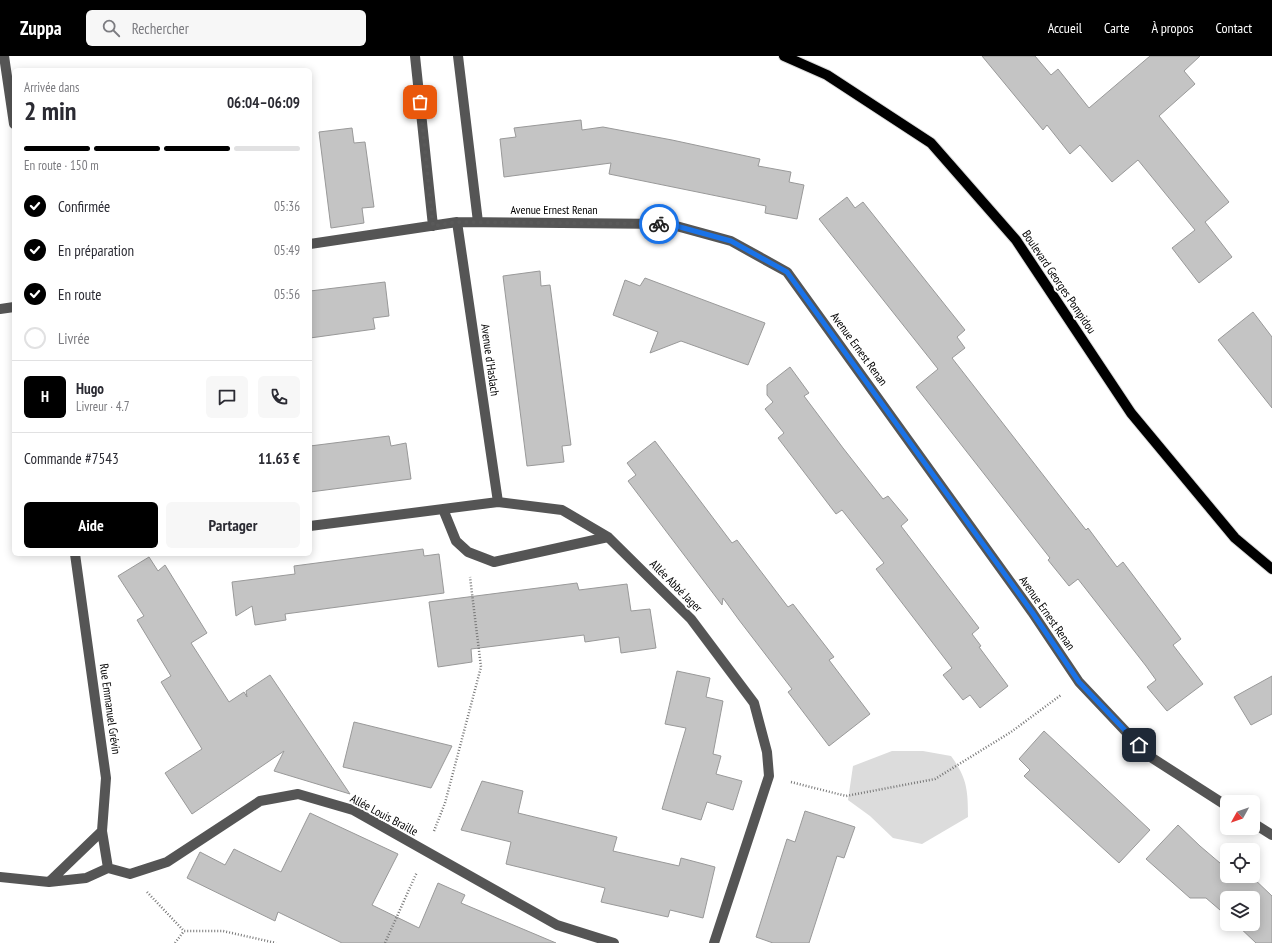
<!DOCTYPE html>
<html lang="fr">
<head>
<meta charset="utf-8">
<style>
  :root { --surface:#fff; --page:#f7f7f7; --text:#2b2b33; --muted:#7c7c81; --line:#e1e1e2; --accent:#000 }
  body { margin:0; font-family:"PT Sans Narrow",sans-serif; background:var(--page); color:var(--text); height:100vh; display:flex; flex-direction:column; font-size:15px; white-space:nowrap }
  * { box-sizing:border-box; margin:0 }
  p { font-size:13px; color:var(--muted) }
  .icon { flex:none; width:22px; height:22px; fill:none; stroke:currentColor; stroke-width:2; stroke-linecap:round; stroke-linejoin:round }
  .map { position:relative; flex:1; overflow:hidden }
  .sheet { position:absolute; left:12px; top:12px; width:300px; height:488px; display:flex; flex-direction:column; background:var(--surface); border-radius:6px; box-shadow:0 2px 10px #0003 }
  .sheet>* { flex:none }
  .needle { width:26px; rotate:230deg }
  .tools { position:absolute; left:1220px; top:739px; display:grid; gap:8px }
  .tools a { display:grid; place-items:center; width:40px; height:40px; border-radius:6px; background:var(--surface); box-shadow:0 2px 10px #0003; font-size:20px }
  .pin { position:absolute; display:grid; place-items:center; width:34px; height:34px; color:#fff; margin:-17px; border-radius:8px; box-shadow:0 2px 6px #0006 }
  .courier { position:absolute; display:grid; place-items:center; width:40px; height:40px; margin:-20px; border:3px solid #1a73e8; border-radius:50%; background:#fff; color:#222; box-shadow:0 1px 5px #0007 }
  .overview em { font-style:normal; font-weight:700 }
  .overview div { display:flex; flex-direction:column-reverse }
  .overview { display:flex; align-items:center; justify-content:space-between; height:68px; padding:0 12px }
  h1 { font-size:26px; font-weight:700; line-height:30px }
  .bar { display:grid; grid-template-columns:repeat(4,1fr); gap:6px 4px; align-content:center; height:48px; padding:0 12px }
  .bar i { height:5px; border-radius:3px; background:var(--line) }
  .bar .current { background:var(--accent) }
  .bar p { grid-column:span 4 }
  .line { display:flex; align-items:center; gap:10px; padding:0 12px; border-top:1px solid var(--line) }
  .line div { flex:1 }
  .round { display:grid; place-items:center; flex:none; width:42px; height:42px; border-radius:6px; background:var(--page) }
  ol { padding:0 12px; list-style:none }
  li { display:flex; align-items:center; gap:12px; height:44px }
  li p { margin-inline-start:auto }
  li .icon { padding:4px; border-radius:50%; background:var(--accent); color:#fff; stroke-width:4 }
  li:last-child { color:var(--muted) }
  li i { width:22px; height:22px; border:2px solid var(--line); border-radius:50% }
  .button { display:flex; gap:8px; margin-top:auto; padding:8px 12px }
  .button a { flex:1; height:46px; border-radius:6px; background:var(--accent); color:#fff; font-size:16px; font-weight:700; line-height:46px; text-align:center }
  .button a+a { background:var(--page); color:var(--text) }
  header { display:flex; align-items:center; gap:24px; box-sizing:border-box; height:56px; padding:0 20px; background:var(--accent); color:#fff }
  header strong { font-size:19px }
  nav { display:flex; gap:22px; margin-inline-start:auto; font-size:14px }
  .search { width:280px; height:36px; background:var(--page); display:flex; align-items:center; gap:10px; box-sizing:border-box; padding:0 14px; border-radius:6px; color:var(--muted); font-size:15px }
  .map>svg:first-child { display:block }
  .green { fill:#dcdcdc }
  .building { fill:#c4c4c4; stroke:#999 }
  .lines { fill:none; stroke-linecap:round; stroke-linejoin:round }
  .major-casing { stroke:#dbdbdb; stroke-width:12 }
  .path { stroke:#777; stroke-width:2.5; stroke-dasharray:1 2; stroke-linecap:butt }
  .minor { stroke:#555; stroke-width:10 }
  .major { stroke:#000; stroke-width:10 }
  .done { stroke:#595959; stroke-width:4; stroke-dasharray:0 7.2 }
  .route { stroke:#1a73e8; stroke-width:5 }
  .labels { text-anchor:middle; stroke-width:4; stroke-linejoin:round; paint-order:stroke }
  .street-label { font-size:12px; fill:#000; stroke:#fff }
</style>
</head>
<body>
<header>
<strong>Zuppa</strong>
<div class="search"><svg class="icon" aria-label="search" viewBox="0 0 24 24"><circle cx="10" cy="10" r="6"/><path d="M15 15l6 6"/></svg>Rechercher</div>
<nav><a>Accueil</a><a>Carte</a><a>À propos</a><a>Contact</a></nav>
</header>
<div class="map">
<svg width="1272" height="887" viewBox="0 0 1272 887">
  <rect width="100%" height="100%" fill="#fff"/>
  <!-- green -->
  <path class="green" d="M892,695H923L951,700C967,722 968,734 968,761L922,788L893,782L870,760L848,744L853,710Z"/>
  <!-- building -->
  <path class="building" d="M982,0H1035L1051,19L1058,13L1089,52L1150,0H1200L1184,15L1195,28L1159,60L1229,146L1205,166L1232,201L1199,227L1172,192L1195,174L1138,104L1112,126L1080,89L1070,98L1047,69L1043,74Z
    M581,64L582,74L603,71L672,84L760,103L758,110L791,116L789,126L804,129L797,163L765,157L766,150L609,118L611,107L504,121L500,83L516,81L514,72Z
    M352,72L354,87L365,86L374,151L362,152L364,167L331,172L319,76Z
    M847,141L855,152L863,146L965,274L957,281L965,292L952,302L1086,474L1088,472L1117,511L1123,506L1181,583L1173,589L1203,628L1167,655L1147,631L1156,624L1146,610L1078,523L1069,530L1048,504L1050,502L916,331L938,313L819,163Z
    M540,215L541,230L550,229L571,389L562,390L564,406L527,410L503,220Z
    M645,222L765,267L748,309L681,285L650,297L658,276L613,259L625,224L640,230Z
    M385,226L389,260L373,262L375,273L310,282V235Z
    M1253,256L1272,281V352L1218,284Z
    M790,311L809,337L804,340L843,392L883,443L888,440L908,464L901,470L979,572L972,578L981,590L979,591L1008,630L980,652L970,639L963,644L943,619L952,612L876,513L884,507L842,454L836,458L778,382L784,377L765,353L773,346L767,339V329Z
    M389,380L391,390L406,387L411,423L310,436V390Z
    M655,385L732,487L737,484L788,551L793,548L834,601L829,604L870,658L829,690L788,636L792,633L739,564L723,542L722,549L628,425L636,419L627,407Z
    M423,493L424,500L439,498L444,537L285,558L286,564L255,569L252,550L236,560L232,526L295,518L294,510Z
    M149,501L158,515L165,509L207,577L191,587L229,646L244,636L247,641L246,635L270,619L350,738L274,715L284,695L192,758L165,717L202,693L161,626L171,620L137,564L144,560L118,520Z
    M577,527L579,534L627,528L631,555L650,553L656,592L621,597L619,581L585,586L584,579L471,593L472,606L438,611L429,546Z
    M677,615L710,622L706,641L723,645L713,698L721,700L716,718L742,725L733,754L707,746L701,764L662,753L686,672L665,668Z
    M1272,620V658L1251,669L1234,641Z
    M354,666L452,690L431,732L343,711Z
    M1044,675L1150,774L1119,807L1024,720L1030,714L1019,703Z
    M482,725L523,735L518,757L617,781L613,795L679,810L681,802L715,811L703,862L670,854L668,861L601,846L605,832L506,808L511,786L461,774Z
    M805,755L855,771L844,802L837,800L809,887H773L756,881L787,783L795,786Z
    M310,757L398,798L372,849L419,872L438,827L465,839L461,847L556,887H342L278,856L275,865L187,822L200,796L225,809L234,793L281,816Z
    M1178,769L1200,790L1227,813V820H1251L1272,840V887H1256L1236,868H1253V842H1227V860L1206,842H1190L1146,803Z"/>
  <g class="lines">
    <defs>
      <path id="major" d="M784,0L827,19L931,87L1016,184L1131,357L1235,482L1272,513"/>
    </defs>
    <!-- major casing -->
    <use href="#major" class="major-casing"/>
    <!-- path -->
    <path class="path" d="M791,726L846,740L935,723L1011,676L1061,639
      M434,775L445,747L481,611L470,521
      M147,836L184,875H223L276,887
      M175,887L184,875
      M385,887L417,816"/>
    <!-- minor -->
    <path class="minor" d="M4,0L14,68
      M415,0L433,170
      M458,0L478,166
      M457,166L498,446
      M310,188L457,166L669,168L731,185L787,216L1032,556L1079,626L1149,700L1227,750
      M0,253L14,251
      M443,453L456,485L468,496L494,506L608,481
      M310,470L498,446L562,454L608,481L691,563L754,647L767,696L769,720L714,887
      M75,498L106,722L102,775L108,812
      M1253,767L1272,779
      M0,821L49,826L86,822L108,812L130,818L167,806L260,745L298,738L353,754L557,869L614,887
      M49,826L102,775"/>
    <!-- major -->
    <use href="#major" class="major"/>
  </g>
  <g class="lines">
    <!-- done -->
    <path class="done" d="M420,46L433,170L457,166L659,168"/>
    <!-- route -->
    <path class="route" d="M659,168H669L731,185L787,216L1032,556L1079,626L1139,689"/>
  </g>
  <g class="labels">
    <!-- street labels -->
    <g class="street-label">
      <text x="554" y="158">Avenue Ernest Renan</text>
      <text transform="translate(1059 226) rotate(56)" y="4">Boulevard Georges Pompidou</text>
      <text transform="translate(859 293) rotate(54)" y="4">Avenue Ernest Renan</text>
      <text transform="translate(490 304) rotate(82)" y="4">Avenue d'Haslach</text>
      <text transform="translate(676 530) rotate(45)" y="4">Allée Abbé Jager</text>
      <text transform="translate(1047 557) rotate(55)" y="4">Avenue Ernest Renan</text>
      <text transform="translate(110 653) rotate(82)" y="4">Rue Emmanuel Grévin</text>
      <text transform="translate(384 759) rotate(28)" y="4">Allée Louis Braille</text>
    </g>
  </g>
</svg>
<div class="tools">
<a><svg class="needle" viewBox="-14 -14 28 28"><path d="M0-13l5 13h-10z" fill="#e53935"/><path d="M0 13l5-13h-10z" fill="#7c7c81"/></svg></a>
<a><svg class="icon" aria-label="locate" viewBox="0 0 24 24"><circle cx="12" cy="12" r="6"/><path d="M12 2v4M12 18v4M2 12h4M18 12h4"/></svg></a>
<a><svg class="icon" aria-label="layers" viewBox="0 0 24 24"><path d="M12 4l9 5-9 5-9-5zM3 14l9 5 9-5"/></svg></a>
</div>
<div class="pin" style="left:420px;top:46px;background:#ea580c"><svg class="icon" aria-label="bag" viewBox="0 0 24 24"><path d="M5 8h14l-1 12H6zM9 8a3 3 0 0 1 6 0"/></svg></div>
<div class="pin" style="left:1139px;top:689px;background:#1f2937"><svg class="icon" aria-label="home" viewBox="0 0 24 24"><path d="M3 11l9-7 9 7M6 9v11h12V9"/></svg></div>
<div class="courier" style="left:659px;top:168px"><svg class="icon" aria-label="bike" viewBox="0 0 24 24"><circle cx="6" cy="16" r="4"/><circle cx="18" cy="16" r="4"/><path d="M6 16l4-8h5l3 8M10 8l3 8H6M13 5h3"/></svg></div>
<section class="sheet">
<div class="overview"><div><h1>2 min</h1><p>Arrivée dans</p></div><em>06:04–06:09</em></div>
<div class="bar"><i class="current"></i><i class="current"></i><i class="current"></i><i></i><p>En route · 150 m</p></div>
<ol>
<li><svg class="icon" aria-label="check" viewBox="0 0 24 24"><path d="M5 12l5 5 9-10"/></svg>Confirmée<p>05:36</p></li>
<li><svg class="icon" aria-label="check" viewBox="0 0 24 24"><path d="M5 12l5 5 9-10"/></svg>En préparation<p>05:49</p></li>
<li><svg class="icon" aria-label="check" viewBox="0 0 24 24"><path d="M5 12l5 5 9-10"/></svg>En route<p>05:56</p></li>
<li><i></i>Livrée</li>
</ol>
<div class="line" style="height:72px"><b class="round" style="background:var(--accent);color:#fff">H</b><div><b>Hugo</b><p>Livreur · 4.7</p></div><a class="round"><svg class="icon" aria-label="chat" viewBox="0 0 24 24"><path d="M4 5h16v11H9l-5 4z"/></svg></a><a class="round"><svg class="icon" aria-label="phone" viewBox="0 0 24 24"><path d="M5 4h4l2 5-3 2q2 4 5 5l2-3 5 2v4C11 20 4 13 5 4z"/></svg></a></div>
<div class="line" style="height:52px"><div>Commande #7543</div><b>11.63 €</b></div>
<div class="button"><a>Aide</a><a>Partager</a></div>
</section>
</div>
</body>
</html>
